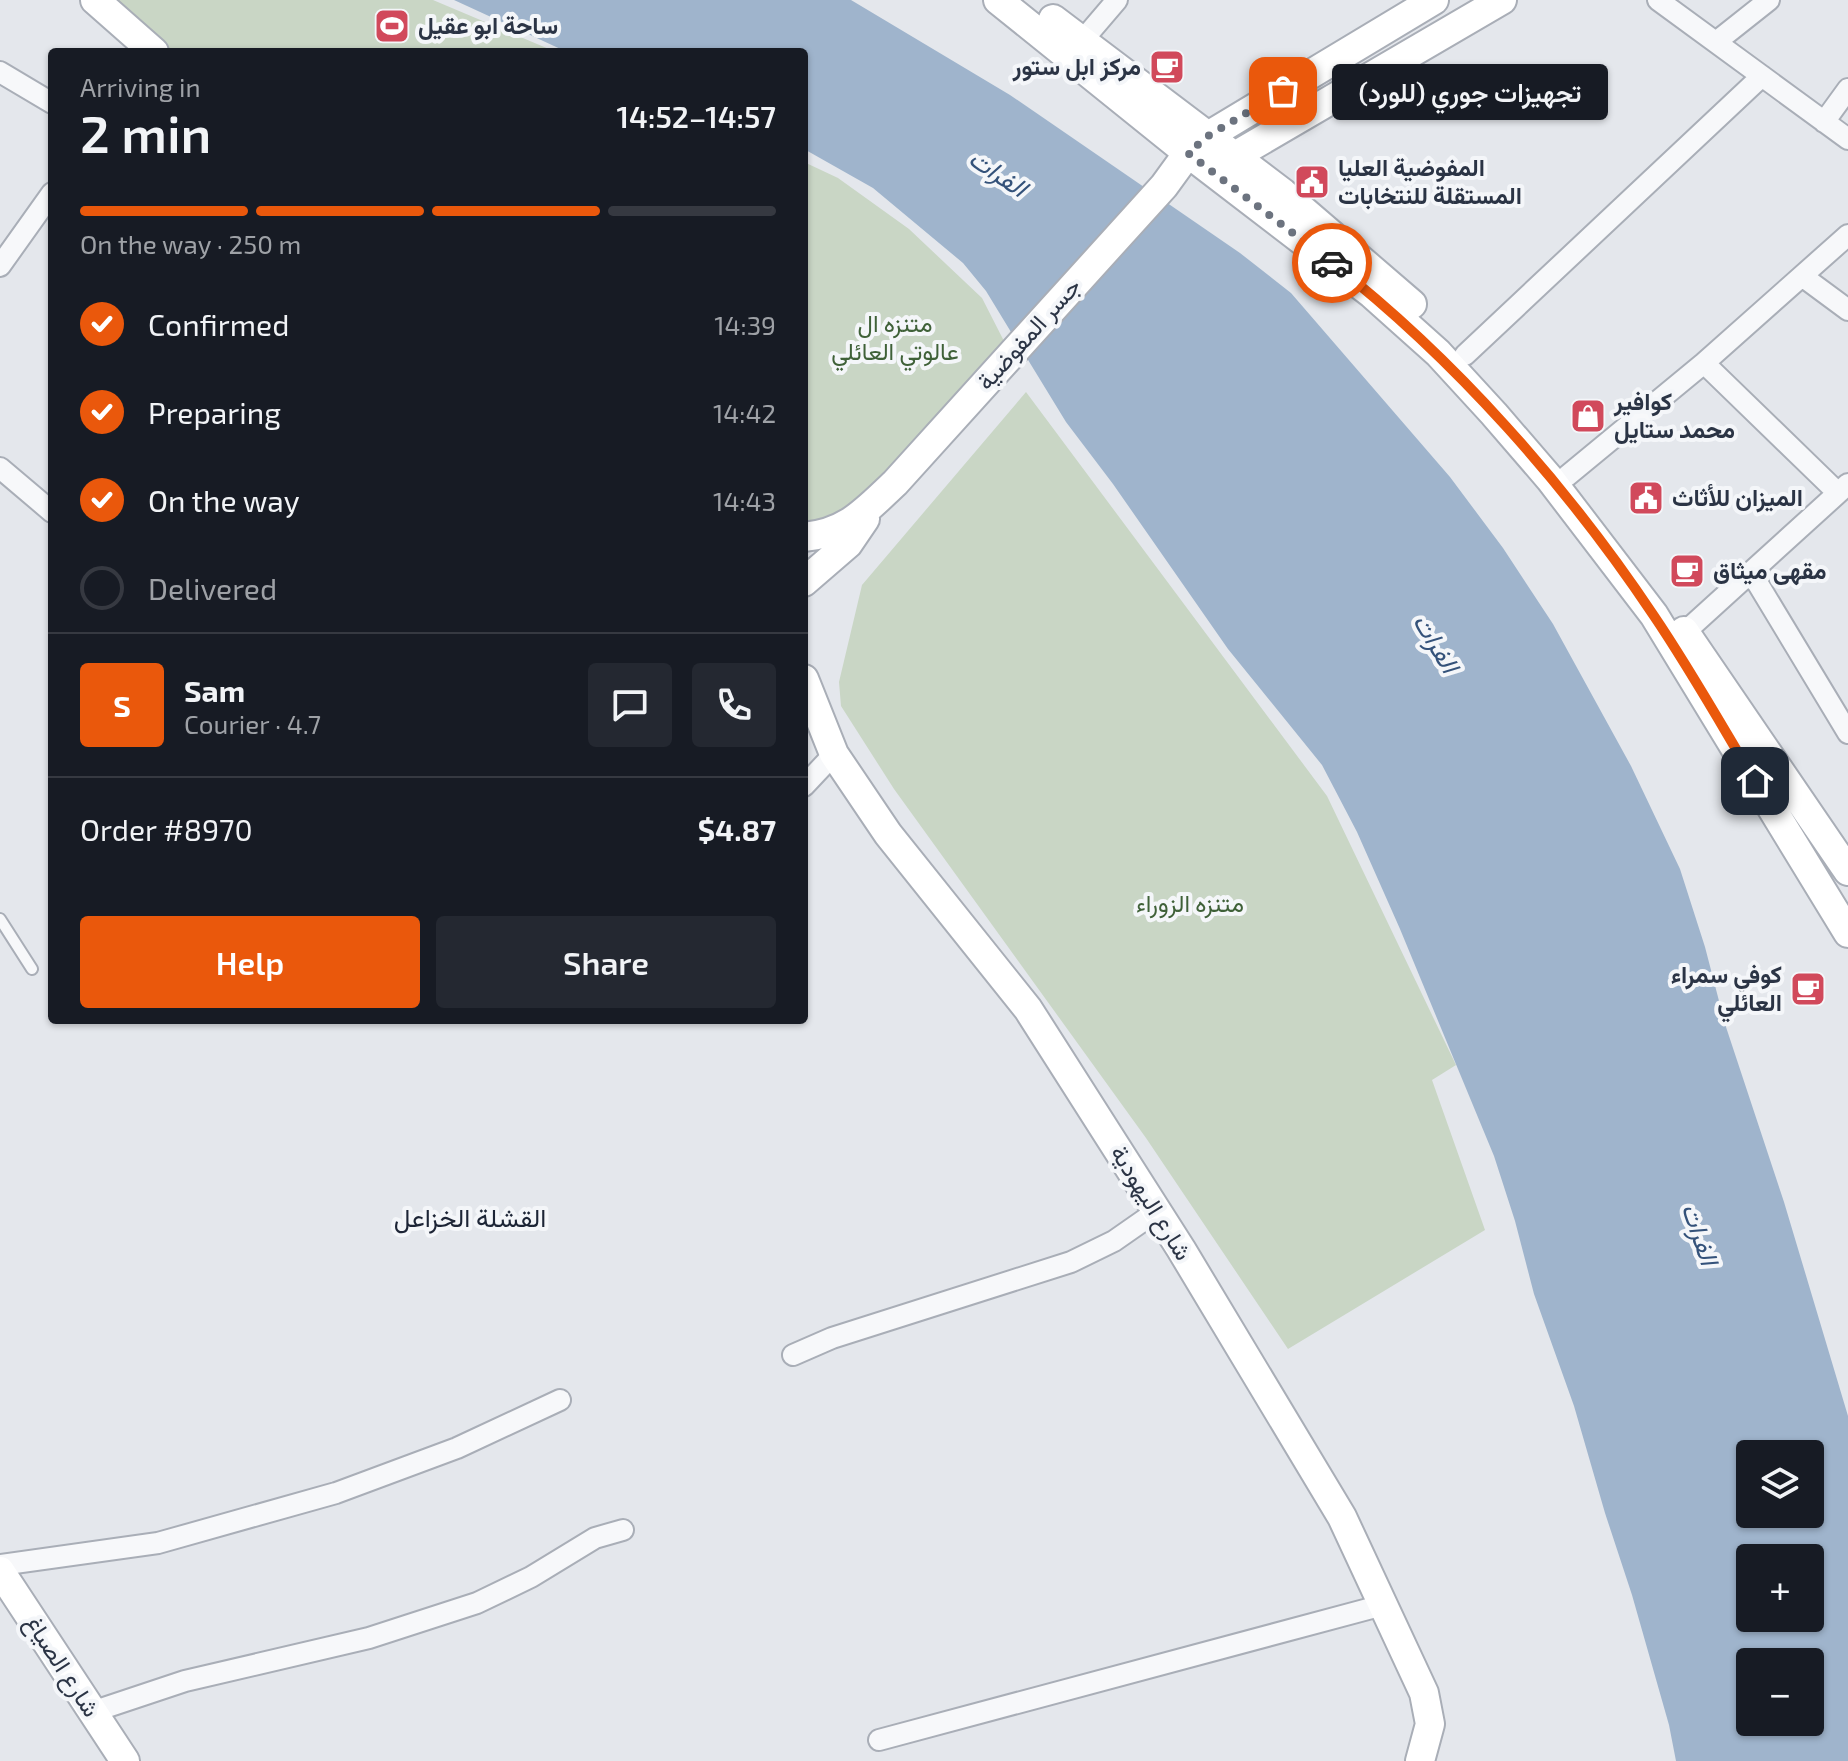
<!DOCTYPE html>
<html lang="en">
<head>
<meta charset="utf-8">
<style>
  :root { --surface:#171b24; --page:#242831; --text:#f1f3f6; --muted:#9ea1a6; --line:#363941; --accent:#ea580c }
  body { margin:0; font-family:"Exo 2",Vazirmatn,sans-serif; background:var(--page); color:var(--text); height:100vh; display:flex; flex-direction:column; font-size:30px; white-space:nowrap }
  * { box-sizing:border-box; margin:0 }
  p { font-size:26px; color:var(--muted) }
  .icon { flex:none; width:44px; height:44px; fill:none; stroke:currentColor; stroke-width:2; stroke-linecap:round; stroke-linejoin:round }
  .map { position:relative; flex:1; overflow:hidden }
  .side { position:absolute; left:48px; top:48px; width:760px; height:976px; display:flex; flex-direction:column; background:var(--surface); border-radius:8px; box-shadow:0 2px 6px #0004 }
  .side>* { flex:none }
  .buttons { position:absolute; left:1736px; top:1440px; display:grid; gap:16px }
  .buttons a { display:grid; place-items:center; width:88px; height:88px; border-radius:8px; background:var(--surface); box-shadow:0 2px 6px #0004; font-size:40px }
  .pin { position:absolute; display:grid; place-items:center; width:68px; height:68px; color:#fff; margin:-34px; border-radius:16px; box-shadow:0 4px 12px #0006 }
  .courier { position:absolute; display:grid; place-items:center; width:80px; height:80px; margin:-40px; border:6px solid #ea580c; border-radius:50%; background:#fff; color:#222; box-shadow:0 2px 10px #0007 }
  .bubble { position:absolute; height:56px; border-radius:8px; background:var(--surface); box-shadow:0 2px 6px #0004; font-size:26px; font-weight:600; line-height:56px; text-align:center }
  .head em { font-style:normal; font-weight:600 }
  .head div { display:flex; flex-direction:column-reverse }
  .head { display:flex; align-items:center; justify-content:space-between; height:136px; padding:0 32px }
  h1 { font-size:52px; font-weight:600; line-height:60px }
  .bar { display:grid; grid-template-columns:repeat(4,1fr); gap:12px 8px; align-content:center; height:96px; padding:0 32px }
  .bar i { height:10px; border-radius:6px; background:var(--line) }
  .bar .current { background:var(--accent) }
  .bar p { grid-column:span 4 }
  .line { display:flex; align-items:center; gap:20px; padding:0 32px; border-top:2px solid var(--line) }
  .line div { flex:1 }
  .round { display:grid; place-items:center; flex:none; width:84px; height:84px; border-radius:8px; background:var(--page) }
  ol { padding:0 32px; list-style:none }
  li { display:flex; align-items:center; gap:24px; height:88px }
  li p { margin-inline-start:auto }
  li .icon { padding:8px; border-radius:50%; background:var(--accent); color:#fff; stroke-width:4 }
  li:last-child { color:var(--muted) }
  li i { width:44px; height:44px; border:4px solid var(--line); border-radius:50% }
  .cta { display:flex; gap:16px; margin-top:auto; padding:16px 32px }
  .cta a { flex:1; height:92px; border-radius:8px; background:var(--accent); color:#fff; font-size:32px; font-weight:600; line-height:92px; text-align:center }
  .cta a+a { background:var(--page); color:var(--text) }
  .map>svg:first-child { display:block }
  .green { fill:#c9d6c5 }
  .water { fill:#9fb4cc; fill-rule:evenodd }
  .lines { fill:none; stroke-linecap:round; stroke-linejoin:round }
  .lane-casing { stroke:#a9aeb7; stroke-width:14 }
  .street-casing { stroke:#a9aeb7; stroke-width:24 }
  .secondary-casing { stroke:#a9aeb7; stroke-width:32 }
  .lane { stroke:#f7f8fa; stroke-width:10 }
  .street { stroke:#f7f8fa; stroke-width:20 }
  .secondary { stroke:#fff; stroke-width:28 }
  .done { stroke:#6c737f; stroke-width:8; stroke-dasharray:0 14.4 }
  .route { stroke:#ea580c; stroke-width:10 }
  .labels { text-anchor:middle; stroke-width:8; stroke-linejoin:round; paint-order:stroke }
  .poi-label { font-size:24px; font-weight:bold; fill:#2b3445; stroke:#f4f6f9; text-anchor:start }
  .park-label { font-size:24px; fill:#3f6138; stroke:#f4f6f9 }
  .street-label { font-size:24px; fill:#2b3445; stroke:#f4f6f9 }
  .water-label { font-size:26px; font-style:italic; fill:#34527a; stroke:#f4f6f9 }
  .neighbourhood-label { font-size:26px; fill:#1d2536; stroke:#f4f6f9 }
</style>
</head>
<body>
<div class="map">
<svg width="1848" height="1761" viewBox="0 0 1848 1761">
  <rect width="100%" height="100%" fill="#e4e7ec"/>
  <!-- green -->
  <path class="green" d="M108,0H433L556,52H173Z
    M804,162L838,178L909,229L982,298L1006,345L861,510L810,522L804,517Z
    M1026,392L1327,796L1456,1065L1432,1080L1485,1230L1288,1349L1146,1138L894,789L841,706L839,682L862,585Z"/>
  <!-- water -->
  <path class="water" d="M454,0H851L1010,95L1240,253L1291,293L1450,477L1503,548L1553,624L1631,766L1680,869L1705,947L1725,1024L1784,1202L1848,1416V1761H1676L1669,1725L1632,1595L1605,1513L1574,1406L1534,1294L1515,1221L1494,1156L1400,929L1357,832L1322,765L1228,649L1113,484L1066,422L986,291L963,263L873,188L804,149V52H567ZM1750,1454H1810V1514H1750ZM1750,1558H1810V1618H1750ZM1750,1662H1810V1722H1750Z"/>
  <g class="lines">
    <defs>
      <path id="lane" d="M0,919L32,969"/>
      <path id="street" d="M1658,0L1848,139
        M1082,41L1117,0
        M1716,42L1769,0
        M0,72L52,103
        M1824,122L1848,89
        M0,266L52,193
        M1802,276L1848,310
        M1465,355L1762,76
        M1704,363L1838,493
        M0,468L52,512
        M1567,476L1704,363L1848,235
        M1752,574L1848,733
        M1685,632L1848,484
        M804,786L834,754
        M793,1355L832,1338L1071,1262L1114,1241L1157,1211
        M0,1565L158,1543L336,1493L457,1448L560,1400
        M92,1712L185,1681L369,1638L477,1603L531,1577L595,1538L623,1530
        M879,1740L1383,1605"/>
      <path id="secondary" d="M95,0L154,52
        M998,0L1188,153L1372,294L1438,353L1494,414L1550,479L1654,615L1848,933
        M1053,19L1283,193L1412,304
        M1221,164L1502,0
        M804,537C847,533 865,511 895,483L1164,186L1188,153L1208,136L1434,0
        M804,582L848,544L865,519
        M1684,631L1848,871
        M804,679L834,754L888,834L1028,1009L1181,1249L1342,1517L1424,1693L1430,1724L1420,1761
        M0,1571L125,1761"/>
    </defs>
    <!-- lane casing -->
    <use href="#lane" class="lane-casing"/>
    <!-- street casing -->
    <use href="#street" class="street-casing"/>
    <!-- secondary casing -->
    <use href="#secondary" class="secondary-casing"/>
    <!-- lane -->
    <use href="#lane" class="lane"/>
    <!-- street -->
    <use href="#street" class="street"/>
    <!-- secondary -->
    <use href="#secondary" class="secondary"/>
  </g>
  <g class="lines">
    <!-- done -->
    <path class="done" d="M1283,91L1208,136L1188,153L1332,263"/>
    <!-- route -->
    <path class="route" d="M1332,263C1454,358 1568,487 1654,616C1690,669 1722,726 1755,781"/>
  </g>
  <!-- icons -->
  <defs>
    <symbol id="stadium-square" viewBox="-11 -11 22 22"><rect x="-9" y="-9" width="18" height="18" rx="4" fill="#d1495b" stroke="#f4f6f9"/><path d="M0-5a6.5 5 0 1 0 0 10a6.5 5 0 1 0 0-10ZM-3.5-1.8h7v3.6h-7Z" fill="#fff"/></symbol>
    <symbol id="cafe-square" viewBox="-11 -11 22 22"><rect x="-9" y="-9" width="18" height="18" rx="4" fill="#d1495b" stroke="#f4f6f9"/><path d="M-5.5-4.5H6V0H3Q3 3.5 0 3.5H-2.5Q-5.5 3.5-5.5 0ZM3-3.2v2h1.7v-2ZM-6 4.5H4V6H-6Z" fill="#fff"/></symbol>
    <symbol id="civic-square" viewBox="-11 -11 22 22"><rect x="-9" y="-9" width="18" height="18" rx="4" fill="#d1495b" stroke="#f4f6f9"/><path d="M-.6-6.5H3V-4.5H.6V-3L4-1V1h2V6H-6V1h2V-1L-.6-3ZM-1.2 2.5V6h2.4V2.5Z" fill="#fff"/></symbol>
    <symbol id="shop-square" viewBox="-11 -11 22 22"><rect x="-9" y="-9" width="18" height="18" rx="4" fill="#d1495b" stroke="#f4f6f9"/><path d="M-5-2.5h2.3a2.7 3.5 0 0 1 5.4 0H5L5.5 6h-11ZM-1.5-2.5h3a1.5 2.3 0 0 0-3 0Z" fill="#fff"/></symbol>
  </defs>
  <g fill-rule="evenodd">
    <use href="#stadium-square" x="372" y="6" width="40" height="40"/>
    <use href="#cafe-square" x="1147" y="47" width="40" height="40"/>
    <use href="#civic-square" x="1292" y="162" width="40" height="40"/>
    <use href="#shop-square" x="1568" y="396" width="40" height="40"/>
    <use href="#civic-square" x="1626" y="478" width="40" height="40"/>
    <use href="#cafe-square" x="1667" y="551" width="40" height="40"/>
    <use href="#cafe-square" x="1788" y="969" width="40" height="40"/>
  </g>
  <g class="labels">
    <!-- poi labels -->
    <g class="poi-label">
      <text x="418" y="34">ساحة ابو عقيل</text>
      <text x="1141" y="75" text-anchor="end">مركز ابل ستور</text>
      <text x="1338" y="176">المفوضية العليا<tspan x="1338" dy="28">المستقلة للنتخابات</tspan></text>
      <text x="1614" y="410">كوافير<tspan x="1614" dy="28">محمد ستايل</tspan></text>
      <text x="1672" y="506">الميزان للأثاث</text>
      <text x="1713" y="579">مقهى ميثاق</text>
      <text x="1782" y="983" text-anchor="end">كوفي سمراء<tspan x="1782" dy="28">العائلي</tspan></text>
    </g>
    <!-- park labels -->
    <g class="park-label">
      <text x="895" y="332">متنزه ال<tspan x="895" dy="28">عالوتي العائلي</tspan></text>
      <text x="1190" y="912">متنزه الزوراء</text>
    </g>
    <!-- street labels -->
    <g class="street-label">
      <text transform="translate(1029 334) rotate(-48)" y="8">جسر المفوضية</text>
      <text transform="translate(1151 1203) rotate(58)" y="8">شارع اليهودية</text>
      <text transform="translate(62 1666) rotate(57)" y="8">شارع الصياغ</text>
    </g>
    <!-- water labels -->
    <g class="water-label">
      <text transform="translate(998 173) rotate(34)" y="9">الفرات</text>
      <text transform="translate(1436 643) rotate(59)" y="9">الفرات</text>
      <text transform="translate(1700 1234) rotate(71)" y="9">الفرات</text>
    </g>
    <!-- neighbourhood labels -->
    <g class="neighbourhood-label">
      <text x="470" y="1227">القشلة الخزاعل</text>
    </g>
  </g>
</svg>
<div class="buttons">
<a><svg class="icon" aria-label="layers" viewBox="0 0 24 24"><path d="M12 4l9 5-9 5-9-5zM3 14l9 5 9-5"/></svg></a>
<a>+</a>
<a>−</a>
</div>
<div class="pin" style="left:1283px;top:91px;background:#ea580c"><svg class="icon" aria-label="bag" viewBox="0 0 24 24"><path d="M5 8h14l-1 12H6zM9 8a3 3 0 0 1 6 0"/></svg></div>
<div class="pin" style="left:1755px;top:781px;background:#1f2937"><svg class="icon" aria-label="home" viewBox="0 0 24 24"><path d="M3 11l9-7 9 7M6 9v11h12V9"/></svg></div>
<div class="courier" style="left:1332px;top:263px"><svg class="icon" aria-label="car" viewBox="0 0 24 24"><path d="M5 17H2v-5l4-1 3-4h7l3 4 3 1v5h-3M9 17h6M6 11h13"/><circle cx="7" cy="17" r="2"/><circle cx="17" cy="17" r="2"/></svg></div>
<div class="bubble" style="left:1332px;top:64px;width:276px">تجهيزات جوري (للورد)</div>
<section class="side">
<div class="head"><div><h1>2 min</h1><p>Arriving in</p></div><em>14:52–14:57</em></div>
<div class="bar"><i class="current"></i><i class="current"></i><i class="current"></i><i></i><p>On the way · 250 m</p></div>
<ol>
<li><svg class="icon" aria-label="check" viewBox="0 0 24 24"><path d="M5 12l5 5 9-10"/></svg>Confirmed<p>14:39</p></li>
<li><svg class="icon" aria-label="check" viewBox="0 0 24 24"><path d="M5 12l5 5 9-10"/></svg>Preparing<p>14:42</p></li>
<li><svg class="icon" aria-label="check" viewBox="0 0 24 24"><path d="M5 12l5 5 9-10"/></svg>On the way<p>14:43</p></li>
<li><i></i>Delivered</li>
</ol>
<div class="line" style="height:144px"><b class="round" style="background:var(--accent);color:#fff">S</b><div><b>Sam</b><p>Courier · 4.7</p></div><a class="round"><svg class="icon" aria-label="chat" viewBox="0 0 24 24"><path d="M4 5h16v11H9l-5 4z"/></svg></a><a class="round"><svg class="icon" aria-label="phone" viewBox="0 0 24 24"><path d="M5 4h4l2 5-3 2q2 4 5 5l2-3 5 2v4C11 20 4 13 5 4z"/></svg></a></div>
<div class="line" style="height:104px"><div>Order #8970</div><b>$4.87</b></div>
<div class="cta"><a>Help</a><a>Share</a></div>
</section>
</div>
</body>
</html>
